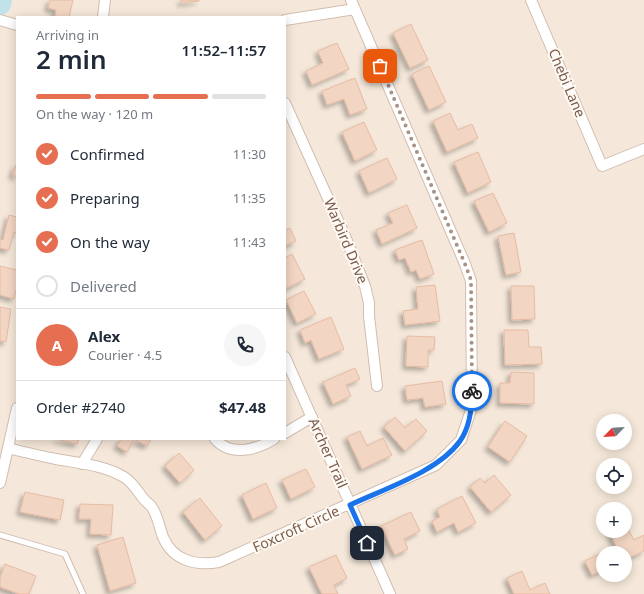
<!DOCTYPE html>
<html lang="en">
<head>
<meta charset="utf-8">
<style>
  :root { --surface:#fff; --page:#f6f6f7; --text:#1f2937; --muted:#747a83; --line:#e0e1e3; --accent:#e76f51 }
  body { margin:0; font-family:"Noto Sans",sans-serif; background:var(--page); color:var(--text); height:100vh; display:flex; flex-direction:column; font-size:15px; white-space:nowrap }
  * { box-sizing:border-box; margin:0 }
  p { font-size:13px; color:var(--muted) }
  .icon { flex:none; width:22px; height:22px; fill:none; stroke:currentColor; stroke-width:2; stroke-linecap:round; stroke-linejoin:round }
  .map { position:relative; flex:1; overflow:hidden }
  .details { position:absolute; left:16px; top:16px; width:270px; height:424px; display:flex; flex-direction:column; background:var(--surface); border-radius:0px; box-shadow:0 2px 10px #0003 }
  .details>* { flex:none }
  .needle { width:26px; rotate:245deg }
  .buttons { position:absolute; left:596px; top:414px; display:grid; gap:8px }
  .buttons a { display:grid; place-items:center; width:36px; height:36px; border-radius:50%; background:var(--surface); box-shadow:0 2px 10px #0003; font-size:20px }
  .pin { position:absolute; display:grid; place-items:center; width:34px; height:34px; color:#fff; margin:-17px; border-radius:8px; box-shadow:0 2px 6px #0006 }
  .courier { position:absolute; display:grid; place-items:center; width:40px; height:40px; margin:-20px; border:3px solid #1a73e8; border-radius:50%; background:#fff; color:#222; box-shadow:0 1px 5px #0007 }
  .head em { font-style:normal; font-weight:600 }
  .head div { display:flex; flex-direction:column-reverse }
  .head { display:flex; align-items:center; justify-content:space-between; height:68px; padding:0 20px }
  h1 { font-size:26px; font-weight:600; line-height:30px }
  .bar { display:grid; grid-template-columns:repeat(4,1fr); gap:6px 4px; align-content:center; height:48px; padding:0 20px }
  .bar i { height:5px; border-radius:3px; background:var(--line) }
  .bar .active { background:var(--accent) }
  .bar p { grid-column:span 4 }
  .line { display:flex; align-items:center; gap:10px; padding:0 20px; border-top:1px solid var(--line) }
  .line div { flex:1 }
  .round { display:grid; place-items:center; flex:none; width:42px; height:42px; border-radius:21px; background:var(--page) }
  ol { padding:0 20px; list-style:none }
  li { display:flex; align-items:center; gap:12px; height:44px }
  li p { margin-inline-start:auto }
  li .icon { padding:4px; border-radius:50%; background:var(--accent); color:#fff; stroke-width:4 }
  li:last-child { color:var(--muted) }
  li i { width:22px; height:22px; border:2px solid var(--line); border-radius:50% }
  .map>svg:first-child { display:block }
  .residential { fill:#f5e8da; fill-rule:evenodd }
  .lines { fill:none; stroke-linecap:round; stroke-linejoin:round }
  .river { stroke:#bfe3e8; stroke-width:22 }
  .building { fill:#f3d5c3; stroke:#e6bba3; filter:url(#shadow) }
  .service-casing { stroke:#d1beb0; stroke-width:7 }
  .minor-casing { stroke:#d1beb0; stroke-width:12 }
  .service { stroke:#fff; stroke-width:5 }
  .minor { stroke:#fff; stroke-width:10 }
  .done { stroke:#a89285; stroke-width:4; stroke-dasharray:0 7.2 }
  .route { stroke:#1a73e8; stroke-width:5 }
  .labels { text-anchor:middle; stroke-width:4; stroke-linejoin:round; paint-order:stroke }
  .street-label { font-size:14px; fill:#7a5c4d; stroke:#fffaf3 }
</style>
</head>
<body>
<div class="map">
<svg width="644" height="594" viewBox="0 0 644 594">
  <defs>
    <filter id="shadow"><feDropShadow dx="-3.5" dy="3.5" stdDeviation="2" flood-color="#0004"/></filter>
  </defs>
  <rect width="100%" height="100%" fill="#fdf6ec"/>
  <!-- residential -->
  <path class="residential" d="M0,0H644V594H0ZM17,17H285V439H17ZM603,421H625V443H603ZM603,465H625V487H603ZM603,509H625V531H603ZM603,553H625V575H603Z"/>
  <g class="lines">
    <!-- river -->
    <path class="river" d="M0,4L1,0"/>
  </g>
  <!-- building -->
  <path class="building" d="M50,0H73L69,17H55L56,10L48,8Z
    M181,0H199V1L181,3Z
    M411,24L428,60L410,68L393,33Z
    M337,43L349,69L312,85L306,71L323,63L318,51Z
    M429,66L446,102L429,110L412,74Z
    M355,78L367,109L350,115L344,99L327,105L322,91Z
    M450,113L458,130L472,124L478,138L447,152L433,121Z
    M364,122L377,150L355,161L342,132Z
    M478,152L491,182L468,193L454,162Z
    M387,158L397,179L369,193L359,171Z
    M16,165H17V177L12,175Z
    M493,193L507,223L489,232L474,201Z
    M407,205L417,228L382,244L376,230L393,223L388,213Z
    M9,215L17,217V233L14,232L9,250L0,248V239L3,240Z
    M290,228L296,241L285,246V230Z
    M514,233L521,272L506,275L498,236Z
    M422,240L434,274L420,279L416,270L411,272L405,258L399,260L395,250Z
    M292,254L305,279L285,289V258Z
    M0,266L17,270V286L14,299L0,295Z
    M435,285L440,321L405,325L403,311L418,309L416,287Z
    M511,286H534L535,319L512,320Z
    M304,291L316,314L297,323L286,300Z
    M0,307L11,309L6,342L0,341Z
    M331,317L344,349L319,359L311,340L305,343L300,330Z
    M504,330H528L529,347H541L542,364L505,365Z
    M407,336L435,337L434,350H428V367L406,366Z
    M355,368L360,379L346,385L351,396L333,404L323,382Z
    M511,372L534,373V404L500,403V383H510Z
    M442,381L446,404L425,407L423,398L407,400L405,386Z
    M395,417L405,428L416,419L427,431L405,451L384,427Z
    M505,421L527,436L510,462L488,447Z
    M360,431L367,446L383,438L392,455L362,469L347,437Z
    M56,439H79L77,444Z
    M121,439H151L147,446L134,439L127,452L117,446Z
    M179,453L194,470L180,483L165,466Z
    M306,469L315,487L291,499L282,480Z
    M494,475L511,495L491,512L470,487L480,478L485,483Z
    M266,483L277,508L253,519L242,495Z
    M25,492L64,500L60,520L20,512Z
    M462,496L476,523L458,532L454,523L437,532L432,521L440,517L437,509Z
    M200,498L222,526L205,540L183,512Z
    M80,504L113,505L111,535L90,534L91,519H79Z
    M411,512L420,531L404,539L408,549L395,555L381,526Z
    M625,524L634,540L644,535V551L625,560V553H603V570L592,575L585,561L616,546L609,531H625Z
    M123,537L136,583L110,591L97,545Z
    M336,555L347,578L334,585L338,594H322L309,567Z
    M5,564L36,576L29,594H19L0,587V578Z
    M522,571L530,590L545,583L550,594H514L507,578Z"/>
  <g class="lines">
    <defs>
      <path id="service" d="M0,535L65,554L83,594"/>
      <path id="minor" d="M531,0L602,166L644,149
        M103,17L105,0
        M0,20L17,25
        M285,20L355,9
        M285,103L345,236L365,286L369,303V316L377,386
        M285,357L390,594
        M285,433L312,417
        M215,439C231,457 256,450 274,439
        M8,448C24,452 40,456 56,459C78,463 104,465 124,477C132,482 137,490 142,497C145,501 148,503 151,506C158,515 159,527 163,537C173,561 196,566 219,562L436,465L461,440L472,407L471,281L465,264L351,0
        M82,464L97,439
        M0,483L17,408"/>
    </defs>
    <!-- service casing -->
    <use href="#service" class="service-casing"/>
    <!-- minor casing -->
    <use href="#minor" class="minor-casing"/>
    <!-- service -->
    <use href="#service" class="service"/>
    <!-- minor -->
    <use href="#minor" class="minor"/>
  </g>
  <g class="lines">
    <!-- done -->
    <path class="done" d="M380,66L465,264L471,280L472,391"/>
    <!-- route -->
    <path class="route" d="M367,543L350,505C384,489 439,471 460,441C470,427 472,407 472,391"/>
  </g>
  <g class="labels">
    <!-- street labels -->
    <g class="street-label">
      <text transform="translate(567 83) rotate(67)" y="5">Chebi Lane</text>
      <text transform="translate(346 241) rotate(67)" y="5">Warbird Drive</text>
      <text transform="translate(328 453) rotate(66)" y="5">Archer Trail</text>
      <text transform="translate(296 529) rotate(-24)" y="5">Foxcroft Circle</text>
    </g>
  </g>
</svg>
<div class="buttons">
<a><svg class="needle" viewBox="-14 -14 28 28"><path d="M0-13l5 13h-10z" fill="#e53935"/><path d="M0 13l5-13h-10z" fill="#747a83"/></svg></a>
<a><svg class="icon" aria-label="locate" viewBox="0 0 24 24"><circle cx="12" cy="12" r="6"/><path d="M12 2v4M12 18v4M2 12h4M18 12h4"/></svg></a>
<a>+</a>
<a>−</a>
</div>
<div class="pin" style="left:380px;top:66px;background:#ea580c"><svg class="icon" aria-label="bag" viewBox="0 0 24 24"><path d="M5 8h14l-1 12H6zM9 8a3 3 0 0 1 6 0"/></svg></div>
<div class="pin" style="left:367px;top:543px;background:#1f2937"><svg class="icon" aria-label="home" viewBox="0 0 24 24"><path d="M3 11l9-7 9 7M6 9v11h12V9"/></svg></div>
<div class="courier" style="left:472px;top:391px"><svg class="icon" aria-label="bike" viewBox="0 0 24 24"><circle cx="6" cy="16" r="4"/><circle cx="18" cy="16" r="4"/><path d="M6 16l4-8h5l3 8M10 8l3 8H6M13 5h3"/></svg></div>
<section class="details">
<div class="head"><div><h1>2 min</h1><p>Arriving in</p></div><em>11:52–11:57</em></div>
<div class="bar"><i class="active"></i><i class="active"></i><i class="active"></i><i></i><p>On the way · 120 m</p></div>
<ol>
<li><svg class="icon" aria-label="check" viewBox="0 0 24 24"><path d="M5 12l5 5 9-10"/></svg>Confirmed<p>11:30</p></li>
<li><svg class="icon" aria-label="check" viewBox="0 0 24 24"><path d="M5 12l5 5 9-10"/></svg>Preparing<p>11:35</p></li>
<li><svg class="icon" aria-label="check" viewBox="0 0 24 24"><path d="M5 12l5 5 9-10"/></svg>On the way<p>11:43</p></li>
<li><i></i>Delivered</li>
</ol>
<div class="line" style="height:72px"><b class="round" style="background:var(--accent);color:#fff">A</b><div><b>Alex</b><p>Courier · 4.5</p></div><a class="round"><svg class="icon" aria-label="phone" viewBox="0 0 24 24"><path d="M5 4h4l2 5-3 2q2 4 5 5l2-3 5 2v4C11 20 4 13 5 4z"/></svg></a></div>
<div class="line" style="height:52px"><div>Order #2740</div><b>$47.48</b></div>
</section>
</div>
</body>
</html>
